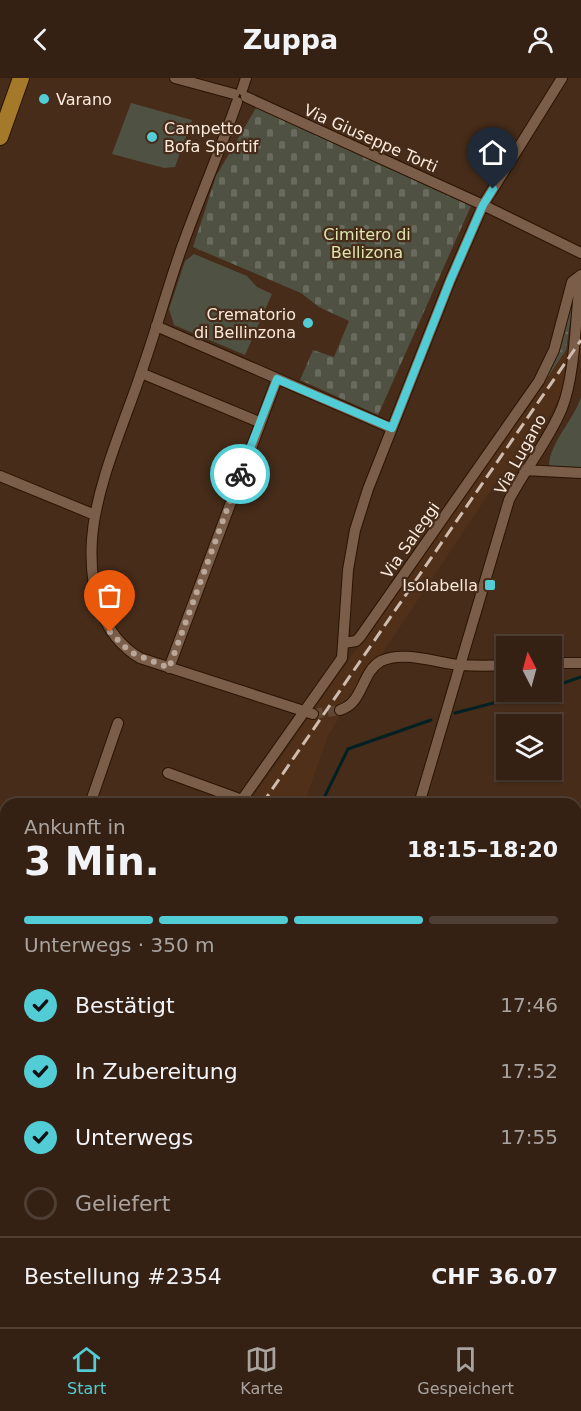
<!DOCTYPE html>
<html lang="de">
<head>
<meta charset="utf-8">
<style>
  :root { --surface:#342113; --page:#3c291c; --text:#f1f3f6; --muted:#a9a3a0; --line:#4e3e33; --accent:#52ccd5 }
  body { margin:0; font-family:"DejaVu Sans",sans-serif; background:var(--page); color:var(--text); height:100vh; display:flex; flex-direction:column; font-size:22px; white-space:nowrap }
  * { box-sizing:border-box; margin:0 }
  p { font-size:20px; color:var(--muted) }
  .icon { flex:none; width:33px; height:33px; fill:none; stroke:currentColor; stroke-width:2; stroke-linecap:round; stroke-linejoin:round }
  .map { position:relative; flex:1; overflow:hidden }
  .side { position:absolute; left:0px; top:720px; width:582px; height:530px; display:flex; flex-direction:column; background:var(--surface); border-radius:18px 18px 0 0; box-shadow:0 2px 4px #0004,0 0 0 2px var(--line) }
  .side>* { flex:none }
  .needle { width:39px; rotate:354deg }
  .fabs { position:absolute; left:496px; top:558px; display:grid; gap:12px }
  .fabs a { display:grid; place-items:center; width:66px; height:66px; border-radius:0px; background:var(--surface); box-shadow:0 2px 4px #0004,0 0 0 2px var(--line); font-size:30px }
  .pin { position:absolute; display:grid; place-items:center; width:51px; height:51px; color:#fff; margin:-62px -26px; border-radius:50% 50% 50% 0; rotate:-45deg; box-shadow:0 0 6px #0007 }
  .pin .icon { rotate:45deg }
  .courier { position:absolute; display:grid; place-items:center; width:60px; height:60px; margin:-30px; border:4px solid #52ccd5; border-radius:50%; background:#fff; color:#222; box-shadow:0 2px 8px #0007 }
  .headline em { font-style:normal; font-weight:600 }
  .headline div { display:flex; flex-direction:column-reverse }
  .headline { display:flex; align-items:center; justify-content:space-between; height:102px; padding:0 24px }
  h1 { font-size:39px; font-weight:600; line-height:45px }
  .bar { display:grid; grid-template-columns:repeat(4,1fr); gap:9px 6px; align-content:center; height:72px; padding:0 24px }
  .bar i { height:8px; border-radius:4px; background:var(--line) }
  .bar .selected { background:var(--accent) }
  .bar p { grid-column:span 4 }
  .line { display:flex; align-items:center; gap:15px; padding:0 24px; border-top:2px solid var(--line) }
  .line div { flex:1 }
  ol { padding:0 24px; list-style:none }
  li { display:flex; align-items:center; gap:18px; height:66px }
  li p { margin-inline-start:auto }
  li .icon { padding:6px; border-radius:50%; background:var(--accent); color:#111; stroke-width:4 }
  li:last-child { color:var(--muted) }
  li i { width:33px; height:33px; border:3px solid var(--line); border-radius:50% }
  header { display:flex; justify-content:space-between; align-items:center; height:78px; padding:0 24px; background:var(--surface); font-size:27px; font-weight:600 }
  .menu { display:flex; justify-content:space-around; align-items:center; height:84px; border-top:2px solid var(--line); background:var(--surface); font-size:16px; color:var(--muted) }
  .menu a { display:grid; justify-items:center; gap:3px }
  .menu .selected { color:var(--accent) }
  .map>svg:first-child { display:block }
  .built { fill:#503018 }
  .industrial { fill:url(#industrial-grid) }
  .grass { fill:url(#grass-dots) }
  .cemetery { fill:url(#cemetery-stones) }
  .park { fill:#4f5243 }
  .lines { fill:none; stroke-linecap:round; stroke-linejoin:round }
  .stream { stroke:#002124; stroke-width:3 }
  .minor-tunnel { stroke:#614836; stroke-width:10; stroke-dasharray:10 5; stroke-linecap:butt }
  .minor-casing { stroke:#2b1402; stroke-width:12 }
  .primary-casing { stroke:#2b1402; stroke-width:18 }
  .minor { stroke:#7b5e4a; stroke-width:10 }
  .primary { stroke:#a47a2a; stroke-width:16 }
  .rail { stroke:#cfbcae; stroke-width:3; stroke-dasharray:12 6; stroke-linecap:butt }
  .done { stroke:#bba798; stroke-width:6; stroke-dasharray:0 10.8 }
  .route { stroke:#52ccd5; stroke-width:8 }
  .poi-dot { fill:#52ccd5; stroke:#462c19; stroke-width:2 }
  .labels { text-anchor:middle; stroke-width:4.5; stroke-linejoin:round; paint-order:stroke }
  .poi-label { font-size:16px; fill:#fae9dd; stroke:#462c19; text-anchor:start }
  .street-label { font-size:16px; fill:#fae9dd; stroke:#462c19 }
  .park-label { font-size:16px; fill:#dce6b0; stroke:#462c19 }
</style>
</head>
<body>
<header><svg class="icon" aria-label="back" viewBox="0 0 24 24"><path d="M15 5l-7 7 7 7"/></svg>Zuppa<svg class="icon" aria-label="person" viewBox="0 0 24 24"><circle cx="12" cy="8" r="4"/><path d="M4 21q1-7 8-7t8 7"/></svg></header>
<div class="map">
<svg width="581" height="1249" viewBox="0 0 581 1249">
  <defs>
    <pattern id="industrial-grid" width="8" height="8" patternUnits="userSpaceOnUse" patternTransform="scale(1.5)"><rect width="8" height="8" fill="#503018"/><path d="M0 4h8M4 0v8" fill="none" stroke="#6a4e39"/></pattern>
    <pattern id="grass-dots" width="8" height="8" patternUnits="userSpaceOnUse" patternTransform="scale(1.5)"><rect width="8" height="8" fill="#4f5243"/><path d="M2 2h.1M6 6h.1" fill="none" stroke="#696b5e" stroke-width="1.8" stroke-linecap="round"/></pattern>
    <pattern id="cemetery-stones" width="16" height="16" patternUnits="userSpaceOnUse" patternTransform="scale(1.5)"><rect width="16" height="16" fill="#4f5243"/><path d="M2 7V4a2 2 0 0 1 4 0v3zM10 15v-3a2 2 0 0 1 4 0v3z" fill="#696b5e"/></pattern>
  </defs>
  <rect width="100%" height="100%" fill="#462c19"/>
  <!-- built -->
  <path class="built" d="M581,250V279L543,350L512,397L504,393L382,576L374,582L328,658L304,726H248Z
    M576,1012H581V1171L576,1170Z
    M6,1078V1133L0,1140V1087Z"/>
  <!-- industrial -->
  <path class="industrial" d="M6,1133V1244H127L128,1249H0V1140Z"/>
  <!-- grass -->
  <path class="grass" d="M576,205L566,272L543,306Z
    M576,945H581V998H576V960L579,950L576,949Z
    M475,1244H539L538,1249H473Z"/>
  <!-- cemetery -->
  <path class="cemetery" d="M256,30L471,128L378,337L300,302L313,272L334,279L349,243L319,229L301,215L193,169L216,98Z"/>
  <!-- park -->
  <path class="park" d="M131,25L192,42L175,89L164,90L112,76Z
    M194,176L247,198L257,209L272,216L245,277L174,247L169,231L185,183Z
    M581,319V393L556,391L549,387C550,364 574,342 581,319Z"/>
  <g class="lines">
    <!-- stream -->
    <path class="stream" d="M552,609L581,599
      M455,635L536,614
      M321,726L348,671L431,642
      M0,1184L6,1183"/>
    <!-- minor-tunnel -->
    <path class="minor-tunnel" d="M313,636L340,632"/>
    <defs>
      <path id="minor" d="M175,0L234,16
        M242,12L246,0
        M246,19L483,127L581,175
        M237,24C220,73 199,121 182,169C167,211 156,253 141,295C124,346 96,407 92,461C89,506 99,556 140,580L313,636
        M156,248L391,350
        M141,295L259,344
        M524,392L581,395
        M0,398L95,437
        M344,565L356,563L360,559L539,303L554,272L572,204L581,197
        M552,585H581
        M169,590L277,301
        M340,632C364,625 361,594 381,583C403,572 437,585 460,587C476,588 491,588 507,587
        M168,695L242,722
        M90,726L118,645
        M239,726L342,580L348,492L355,452L368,411L450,203L483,127L562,0
        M419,726L509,422C525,391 549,362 562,330C576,295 575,236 581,197
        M0,736L6,738
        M0,775L6,777
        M0,916L6,915
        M576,926L581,925
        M0,1017L6,1031
        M0,1065L6,1057
        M576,1177L581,1178
        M0,1246L4,1249
        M261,1249L263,1244
        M461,1249L463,1244"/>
      <path id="primary" d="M0,59L21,0
        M0,862L6,878
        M127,1244L128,1249"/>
    </defs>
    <!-- minor casing -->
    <use href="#minor" class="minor-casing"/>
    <!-- primary casing -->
    <use href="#primary" class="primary-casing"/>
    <!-- minor -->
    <use href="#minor" class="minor"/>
    <!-- primary -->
    <use href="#primary" class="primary"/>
    <!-- rail -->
    <path class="rail" d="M262,726L581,262
      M0,1097L6,1088
      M0,1118L6,1110"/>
  </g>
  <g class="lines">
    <!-- done -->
    <path class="done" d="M110,554L130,574L169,590L240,396"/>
    <!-- route -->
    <path class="route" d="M240,396L277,301L392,350L450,203L483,127L493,111"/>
  </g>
  <!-- markers -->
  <g class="poi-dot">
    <circle cx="44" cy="21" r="6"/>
    <circle cx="152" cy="59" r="6"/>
    <circle cx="308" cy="245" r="6"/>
    <rect x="484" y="501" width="12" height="12" rx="3"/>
  </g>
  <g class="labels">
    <!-- poi labels -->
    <g class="poi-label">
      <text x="56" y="27">Varano</text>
      <text x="164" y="56">Campetto<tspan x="164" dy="18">Bofa Sportif</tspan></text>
      <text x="296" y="242" text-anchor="end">Crematorio<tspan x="296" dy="18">di Bellinzona</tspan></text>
      <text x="478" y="513" text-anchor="end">Isolabella</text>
    </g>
    <!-- street labels -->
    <g class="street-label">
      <text transform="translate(371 60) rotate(24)" y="6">Via Giuseppe Torti</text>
      <text transform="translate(520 376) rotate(-61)" y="6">Via Lugano</text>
      <text transform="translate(410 462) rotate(-55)" y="6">Via Saleggi</text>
    </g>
    <!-- park labels -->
    <g class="park-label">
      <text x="367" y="162">Cimitero di<tspan x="367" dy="18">Bellizona</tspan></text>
    </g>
  </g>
</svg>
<div class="fabs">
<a><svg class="needle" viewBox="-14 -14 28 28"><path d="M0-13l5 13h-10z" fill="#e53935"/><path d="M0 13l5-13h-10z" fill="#a9a3a0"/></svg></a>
<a><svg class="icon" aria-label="layers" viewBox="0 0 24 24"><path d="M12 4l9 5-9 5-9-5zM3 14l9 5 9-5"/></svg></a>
</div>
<div class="pin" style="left:110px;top:554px;background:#ea580c"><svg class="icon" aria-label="bag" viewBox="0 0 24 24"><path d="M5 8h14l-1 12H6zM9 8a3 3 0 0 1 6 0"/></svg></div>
<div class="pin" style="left:493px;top:111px;background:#1f2937"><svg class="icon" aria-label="home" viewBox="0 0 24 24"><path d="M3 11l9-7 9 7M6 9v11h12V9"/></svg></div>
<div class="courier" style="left:240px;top:396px"><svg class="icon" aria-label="bike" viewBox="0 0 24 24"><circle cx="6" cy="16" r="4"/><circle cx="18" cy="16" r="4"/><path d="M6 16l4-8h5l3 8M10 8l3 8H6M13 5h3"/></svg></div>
<section class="side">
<div class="headline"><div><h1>3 Min.</h1><p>Ankunft in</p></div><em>18:15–18:20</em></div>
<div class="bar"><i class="selected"></i><i class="selected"></i><i class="selected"></i><i></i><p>Unterwegs · 350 m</p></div>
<ol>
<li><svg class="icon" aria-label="check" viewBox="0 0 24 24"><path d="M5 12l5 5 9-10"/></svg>Bestätigt<p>17:46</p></li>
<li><svg class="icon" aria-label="check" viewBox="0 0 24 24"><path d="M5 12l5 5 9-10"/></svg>In Zubereitung<p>17:52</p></li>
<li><svg class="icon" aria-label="check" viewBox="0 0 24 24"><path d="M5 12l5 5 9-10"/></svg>Unterwegs<p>17:55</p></li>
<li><i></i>Geliefert</li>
</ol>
<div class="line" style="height:78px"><div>Bestellung #2354</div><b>CHF 36.07</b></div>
</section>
</div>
<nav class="menu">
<a class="selected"><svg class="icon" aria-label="home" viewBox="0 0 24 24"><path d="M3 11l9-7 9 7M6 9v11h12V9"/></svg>Start</a>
<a><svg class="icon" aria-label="map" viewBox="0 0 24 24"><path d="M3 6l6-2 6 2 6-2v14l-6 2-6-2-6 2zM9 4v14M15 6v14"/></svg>Karte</a>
<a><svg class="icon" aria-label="saved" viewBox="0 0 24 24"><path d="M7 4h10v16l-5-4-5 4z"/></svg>Gespeichert</a>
</nav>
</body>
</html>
